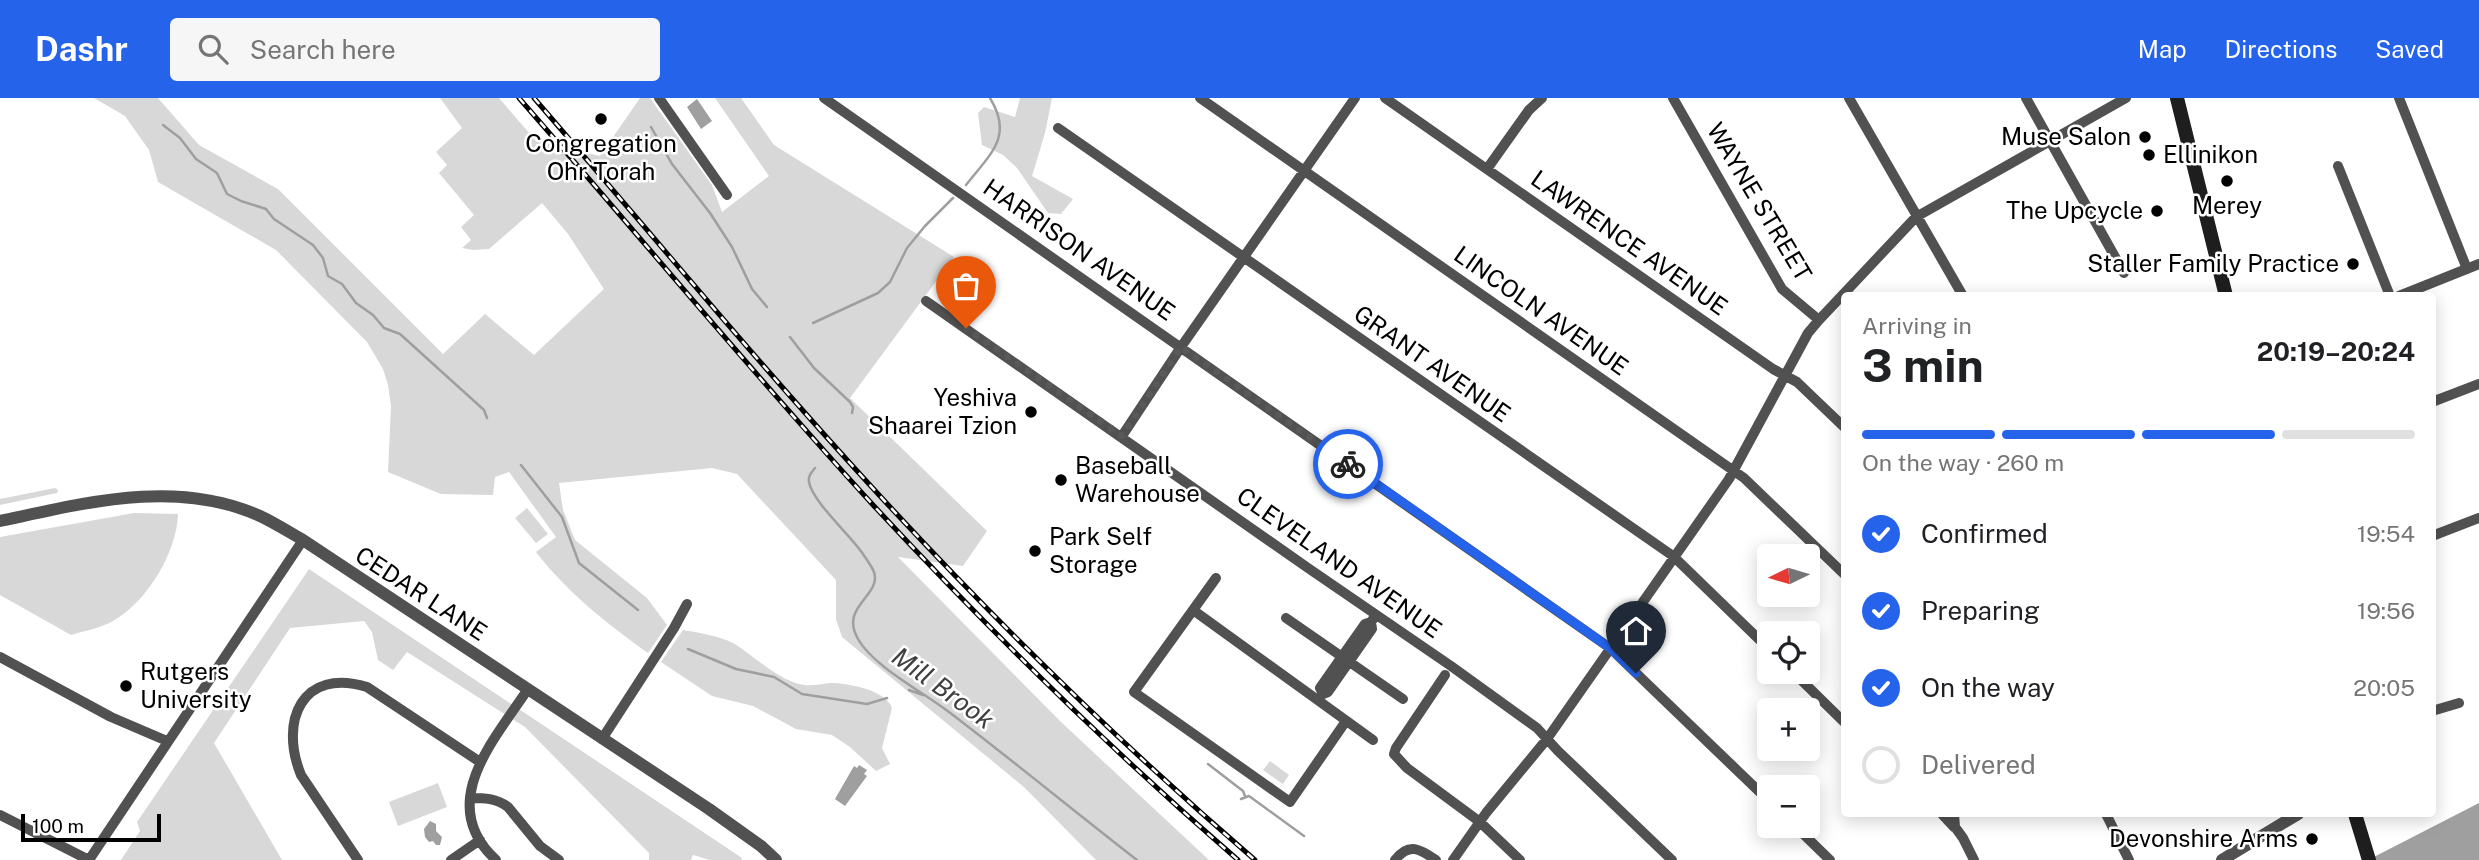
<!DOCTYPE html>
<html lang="en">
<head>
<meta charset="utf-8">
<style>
  :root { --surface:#fff; --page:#f6f6f6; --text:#202124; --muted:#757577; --line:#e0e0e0; --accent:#2563eb }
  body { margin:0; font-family:"Public Sans",sans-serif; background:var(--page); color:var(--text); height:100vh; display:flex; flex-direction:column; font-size:26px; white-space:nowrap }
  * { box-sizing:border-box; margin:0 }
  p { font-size:23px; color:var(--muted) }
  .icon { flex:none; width:38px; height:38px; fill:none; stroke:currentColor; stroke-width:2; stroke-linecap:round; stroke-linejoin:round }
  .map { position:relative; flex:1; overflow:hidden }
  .details { position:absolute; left:1841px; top:194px; width:595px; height:525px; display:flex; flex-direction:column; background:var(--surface); border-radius:7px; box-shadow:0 4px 18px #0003 }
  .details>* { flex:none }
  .needle { width:46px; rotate:265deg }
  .controls { position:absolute; left:1757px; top:446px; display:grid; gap:14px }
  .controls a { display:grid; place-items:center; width:63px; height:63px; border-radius:7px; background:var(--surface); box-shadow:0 4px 18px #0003; font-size:35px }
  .scale { position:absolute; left:21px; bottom:18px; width:140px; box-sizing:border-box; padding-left:7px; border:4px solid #000; border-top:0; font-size:19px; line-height:24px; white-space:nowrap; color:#000; -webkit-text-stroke:5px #fff; paint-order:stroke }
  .pin { position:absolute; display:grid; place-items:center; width:60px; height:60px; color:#fff; margin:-72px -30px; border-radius:50% 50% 50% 0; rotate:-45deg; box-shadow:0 0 7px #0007 }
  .pin .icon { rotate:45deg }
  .courier { position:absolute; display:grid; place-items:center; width:70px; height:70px; margin:-35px; border:5px solid #2563eb; border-radius:50%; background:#fff; color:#222; box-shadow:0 2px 9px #0007 }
  .head em { font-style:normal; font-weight:700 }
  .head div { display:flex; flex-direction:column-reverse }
  .head { display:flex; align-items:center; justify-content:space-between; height:119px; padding:0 21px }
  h1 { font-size:46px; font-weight:700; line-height:52px }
  .bar { display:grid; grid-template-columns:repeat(4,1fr); gap:10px 7px; align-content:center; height:84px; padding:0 21px }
  .bar i { height:9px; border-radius:5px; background:var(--line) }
  .bar .active { background:var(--accent) }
  .bar p { grid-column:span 4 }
  ol { padding:0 21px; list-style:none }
  li { display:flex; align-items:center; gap:21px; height:77px }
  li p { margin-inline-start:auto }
  li .icon { padding:7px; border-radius:50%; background:var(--accent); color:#fff; stroke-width:4 }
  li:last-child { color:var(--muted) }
  li i { width:38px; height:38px; border:4px solid var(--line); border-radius:50% }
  header { display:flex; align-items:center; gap:42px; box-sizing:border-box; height:98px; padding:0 35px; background:var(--accent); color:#fff }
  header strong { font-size:33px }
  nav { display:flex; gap:38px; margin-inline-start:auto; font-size:24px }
  .search { width:490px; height:63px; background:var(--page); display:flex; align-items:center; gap:18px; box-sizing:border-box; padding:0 24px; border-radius:7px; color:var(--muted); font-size:26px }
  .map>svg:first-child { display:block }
  .green { fill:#d8d8d8 }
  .water { fill:#9f9f9f }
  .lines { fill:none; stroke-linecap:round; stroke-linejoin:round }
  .stream { stroke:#9f9f9f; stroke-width:2.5 }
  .minor { stroke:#515151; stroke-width:10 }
  .tertiary { stroke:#515151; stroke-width:12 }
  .secondary { stroke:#1e1e1e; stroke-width:14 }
  .rail-casing { stroke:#000; stroke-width:5 }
  .rail { stroke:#fff; stroke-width:2.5; stroke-dasharray:8; stroke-linecap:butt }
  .done { stroke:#595959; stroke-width:7; stroke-dasharray:0 12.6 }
  .route { stroke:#2563eb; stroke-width:9 }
  .poi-dot { fill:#000; stroke:#fff; stroke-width:2.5 }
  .labels { text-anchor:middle; stroke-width:5; stroke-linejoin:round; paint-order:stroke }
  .poi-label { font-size:24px; fill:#000; stroke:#fff; text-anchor:end }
  .street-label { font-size:24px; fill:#000; stroke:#fff }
  .water-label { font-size:26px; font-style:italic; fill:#404040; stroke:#fff }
</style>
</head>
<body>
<header>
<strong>Dashr</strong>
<div class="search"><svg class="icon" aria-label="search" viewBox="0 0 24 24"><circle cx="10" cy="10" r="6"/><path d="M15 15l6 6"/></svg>Search here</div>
<nav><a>Map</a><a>Directions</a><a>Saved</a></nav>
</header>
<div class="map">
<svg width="2479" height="762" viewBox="0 0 2479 762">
  <rect width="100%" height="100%" fill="#fff"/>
  <!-- green -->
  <path class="green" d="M94,0H158L199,47L278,91L443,256L485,216L534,257L604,191L568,136L542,105L489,151L473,152L462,150L471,142L461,129L474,117L439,75L447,67L436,54L462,30L440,0H499L536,43L600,58L640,0H650L712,87L722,114L769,78L715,0H741L774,47L954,159L850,300L987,433L963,468L898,459L1061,624L1209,762H1096L1025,690L842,539L836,521V482L737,376L712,370L559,385L563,412L575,442L647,500L667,527L648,555C607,526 567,494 536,454L556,439L509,374L495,379L493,397L441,396L388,374L391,308L388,287L383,271L367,244L276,152L158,84L149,52L125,18Z
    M1020,0H1052L1045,35L1032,78L1073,101L1061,116L1048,115L1017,70L1003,57L982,47L978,15L984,9L1015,19Z
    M55,390L58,392L57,395L0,407V401Z
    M527,410L548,436L536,445L515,420Z
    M134,415L178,416C177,454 147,504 113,523C101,530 84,533 71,537L0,497V439Z
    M309,471L742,760L741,762H710L693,757L691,762H649V755L525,629L407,554L393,572L378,562L372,534L364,523L290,530L214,645L282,762H121L140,733L137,724Z
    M683,532C697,534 723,539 735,546C755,559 776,580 799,586C811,589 819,586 830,585C848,585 886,592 892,610L882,650L890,666L876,673L850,649L832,637L796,631L753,608L712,598L661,564Z
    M1270,663L1289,677L1283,686L1263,672Z
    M438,685L447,709L398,728L389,704Z"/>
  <!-- water -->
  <path class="water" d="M697,1L712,23L701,31L687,9Z
    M859,667L867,672L864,676L867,678L845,708L835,701L854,668L857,670Z
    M2479,705V762H2368Z
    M430,723L436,726V733L442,739L440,747H436L433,743L429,744L425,739L424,731Z"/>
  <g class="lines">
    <!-- stream -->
    <path class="stream" d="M163,27L180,40L196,61L217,75L227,96L241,103L266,111L274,121L313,147L323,160L328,178L342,186L356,205L373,217L384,230L400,236L484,312L487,320
      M651,29L672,66L710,115L732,149L752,191L767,209
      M966,87C990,56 1014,39 990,0
      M813,225L878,195L890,184L907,150L925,128L953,100
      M790,239L814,270L850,304L853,309L852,315
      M521,367L562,419L579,465L638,512
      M815,370C811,375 808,378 809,384C812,403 851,438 863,456C867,462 872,469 874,474C882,498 839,508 858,541C873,568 923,594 949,614C1012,662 1074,713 1137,762
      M688,551L736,571L774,579L802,596L867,606L887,600
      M909,592L923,597
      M1208,666L1243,693L1245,698
      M1241,701L1249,698L1304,738"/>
    <!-- minor -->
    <path class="minor" d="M659,0L727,97
      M824,0L1610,550L1769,703
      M1200,0L1744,380L1844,476
      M1385,0L1773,271L1797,284L1844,329
      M1673,0L1782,191L1819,222
      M1849,0L1963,198
      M2026,0L2124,175
      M2399,0L2467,171
      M1058,30L1673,458L1769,551
      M2338,68L2390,198
      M1487,71L1529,12L1542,0
      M2399,198L2479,166
      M926,203L1308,470L1451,568L1537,630L1558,653L1672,762
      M2432,304L2479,286
      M1122,338L1181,249L1355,0
      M2432,438L2479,420
      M1216,480L1193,512L1373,642
      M1193,512L1134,594L1290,704L1346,623
      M1286,520L1403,601
      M1371,524L1372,531L1328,594L1323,596L1320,590L1365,526L1371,524L1376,517
      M0,559L111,619L167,643
      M1793,574L1844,624
      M1445,577L1396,650L1394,656L1407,670L1480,724L1520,762
      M2432,613L2459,605
      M602,641L674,530L687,506
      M470,700C484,700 496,700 508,709L540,748L559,762
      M1942,716L1954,729
      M1954,716L1955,729L1963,740L1974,762
      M2106,716L2129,762
      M0,717L89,762L303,442
      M1795,728L1830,762
      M358,762L301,677C279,623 302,569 367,589L480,664
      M451,762L480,742
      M496,762C435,706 494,642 528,591
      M1395,762C1409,744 1420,751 1436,762
      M1453,762L1486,715L1547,641L1729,381L1808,235L1819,222L1916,119L2126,0"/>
    <!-- tertiary -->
    <path class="tertiary" d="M0,423C85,405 176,380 260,418C275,425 289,434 303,442L709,711L761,748L776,762
      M2222,762L2298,716"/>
    <!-- secondary -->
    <path class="secondary" d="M2177,0L2226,198
      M2355,716L2369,762"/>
    <defs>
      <path id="rail" d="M519,0C638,136 752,275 874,408C989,532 1110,651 1238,762
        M534,0C649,133 761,269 880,398C998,526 1123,648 1255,762"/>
    </defs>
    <!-- rail casing -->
    <use href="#rail" class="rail-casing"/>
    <!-- rail -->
    <use href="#rail" class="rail"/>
  </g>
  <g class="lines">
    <!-- done -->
    <path class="done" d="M966,230L1122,338L1181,249L1348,366"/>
    <!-- route -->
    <path class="route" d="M1348,366L1610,550L1636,575"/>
  </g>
  <!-- markers -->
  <g class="poi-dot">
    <circle cx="601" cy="21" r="7"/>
    <circle cx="2145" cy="39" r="7"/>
    <circle cx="2149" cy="57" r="7"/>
    <circle cx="2227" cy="83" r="7"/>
    <circle cx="2157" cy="113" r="7"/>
    <circle cx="2353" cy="166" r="7"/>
    <circle cx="1031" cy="314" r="7"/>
    <circle cx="1061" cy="382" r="7"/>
    <circle cx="1035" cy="453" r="7"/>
    <circle cx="126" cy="588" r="7"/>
    <circle cx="2312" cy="741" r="7"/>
  </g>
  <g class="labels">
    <!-- poi labels -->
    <g class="poi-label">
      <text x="2131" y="47">Muse Salon</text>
      <text x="601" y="54" text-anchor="middle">Congregation<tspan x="601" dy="28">Ohr Torah</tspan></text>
      <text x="2163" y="65" text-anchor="start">Ellinikon</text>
      <text x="2227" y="116" text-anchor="middle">Merey</text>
      <text x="2143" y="121">The Upcycle</text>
      <text x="2339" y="174">Staller Family Practice</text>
      <text x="1017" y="308">Yeshiva<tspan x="1017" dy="28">Shaarei Tzion</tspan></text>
      <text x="1075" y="376" text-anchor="start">Baseball<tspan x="1075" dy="28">Warehouse</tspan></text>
      <text x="1049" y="447" text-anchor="start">Park Self<tspan x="1049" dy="28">Storage</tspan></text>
      <text x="140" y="582" text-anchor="start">Rutgers<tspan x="140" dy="28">University</tspan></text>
      <text x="2298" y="749">Devonshire Arms</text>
    </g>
    <!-- street labels -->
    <g class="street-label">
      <text transform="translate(1759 104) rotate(59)" y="8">WAYNE STREET</text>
      <text transform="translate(1629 145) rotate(35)" y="8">LAWRENCE AVENUE</text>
      <text transform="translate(1079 152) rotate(35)" y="8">HARRISON AVENUE</text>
      <text transform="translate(1541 213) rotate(35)" y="8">LINCOLN AVENUE</text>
      <text transform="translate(1432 266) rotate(35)" y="8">GRANT AVENUE</text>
      <text transform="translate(1339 465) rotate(35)" y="8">CLEVELAND AVENUE</text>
      <text transform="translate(421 496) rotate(33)" y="8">CEDAR LANE</text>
    </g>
    <!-- water labels -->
    <g class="water-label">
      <text transform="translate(943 590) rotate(36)" y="9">Mill Brook</text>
    </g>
  </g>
</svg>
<div class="controls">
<a><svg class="needle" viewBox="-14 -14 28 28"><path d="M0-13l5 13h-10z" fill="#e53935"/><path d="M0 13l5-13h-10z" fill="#757577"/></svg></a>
<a><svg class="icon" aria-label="locate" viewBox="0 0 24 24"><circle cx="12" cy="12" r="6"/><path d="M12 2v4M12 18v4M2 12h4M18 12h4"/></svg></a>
<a>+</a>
<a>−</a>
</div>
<div class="scale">100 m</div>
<div class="pin" style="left:966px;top:230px;background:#ea580c"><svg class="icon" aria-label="bag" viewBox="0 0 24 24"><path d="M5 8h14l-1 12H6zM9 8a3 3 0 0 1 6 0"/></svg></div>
<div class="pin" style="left:1636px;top:575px;background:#1f2937"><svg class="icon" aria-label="home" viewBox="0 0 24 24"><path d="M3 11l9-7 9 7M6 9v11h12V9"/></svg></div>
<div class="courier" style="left:1348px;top:366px"><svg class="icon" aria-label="bike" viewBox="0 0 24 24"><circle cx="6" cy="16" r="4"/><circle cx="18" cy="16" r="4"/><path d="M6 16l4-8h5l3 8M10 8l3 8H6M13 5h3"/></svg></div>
<section class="details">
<div class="head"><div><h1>3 min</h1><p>Arriving in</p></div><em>20:19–20:24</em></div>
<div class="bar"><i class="active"></i><i class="active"></i><i class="active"></i><i></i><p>On the way · 260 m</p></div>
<ol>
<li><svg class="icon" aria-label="check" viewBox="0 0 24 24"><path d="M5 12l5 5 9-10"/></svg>Confirmed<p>19:54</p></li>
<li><svg class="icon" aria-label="check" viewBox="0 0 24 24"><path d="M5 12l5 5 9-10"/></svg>Preparing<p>19:56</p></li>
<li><svg class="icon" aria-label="check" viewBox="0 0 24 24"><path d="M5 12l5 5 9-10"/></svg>On the way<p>20:05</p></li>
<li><i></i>Delivered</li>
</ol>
</section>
</div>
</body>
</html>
